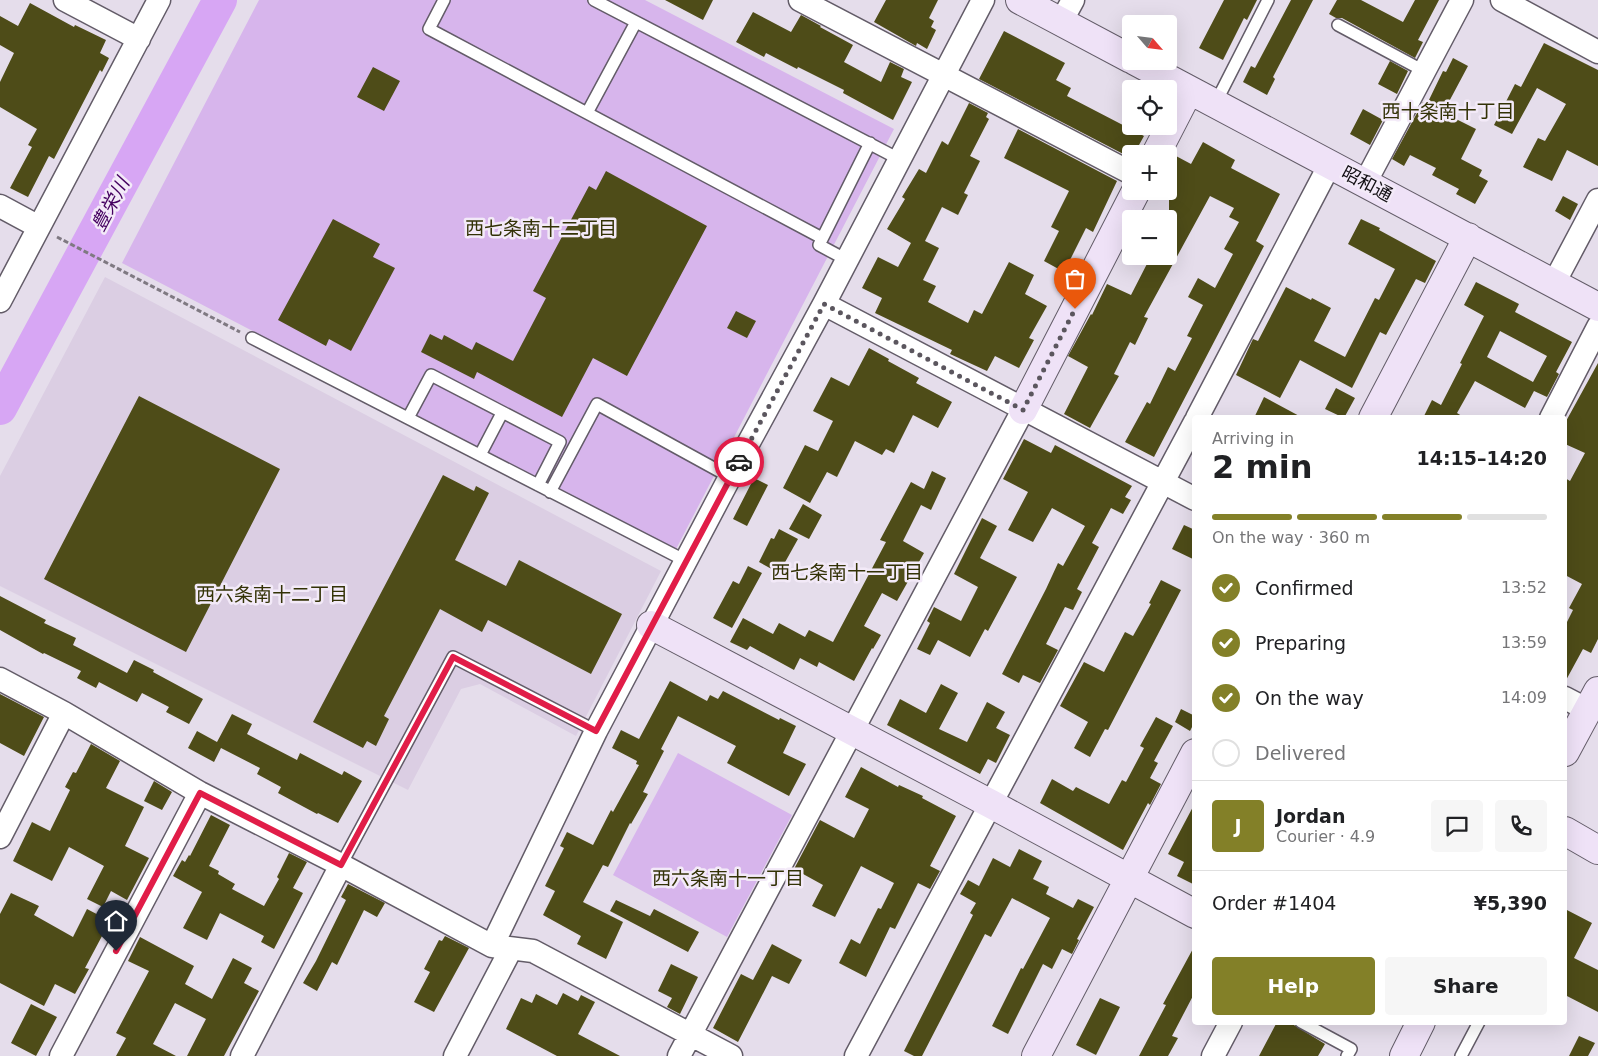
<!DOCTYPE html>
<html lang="en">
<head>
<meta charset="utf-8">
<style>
  :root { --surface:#fff; --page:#f6f6f6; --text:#202124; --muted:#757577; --line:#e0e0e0; --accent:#838028 }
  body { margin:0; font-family:"DejaVu Sans","Noto Sans JP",sans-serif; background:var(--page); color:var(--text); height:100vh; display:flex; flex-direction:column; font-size:19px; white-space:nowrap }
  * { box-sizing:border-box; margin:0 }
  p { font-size:16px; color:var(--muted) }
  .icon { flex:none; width:28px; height:28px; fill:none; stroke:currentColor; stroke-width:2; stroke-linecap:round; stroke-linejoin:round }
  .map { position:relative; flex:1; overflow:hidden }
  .drawer { position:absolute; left:1192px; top:415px; width:375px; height:610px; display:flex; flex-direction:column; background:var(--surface); border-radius:5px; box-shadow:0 5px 20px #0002 }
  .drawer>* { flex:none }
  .needle { width:32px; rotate:118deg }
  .fabs { position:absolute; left:1122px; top:15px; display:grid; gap:10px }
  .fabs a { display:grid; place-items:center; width:55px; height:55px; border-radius:5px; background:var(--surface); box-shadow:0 5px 20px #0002; font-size:25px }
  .pin { position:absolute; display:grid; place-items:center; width:42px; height:42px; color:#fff; margin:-51px -21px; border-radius:50% 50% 50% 0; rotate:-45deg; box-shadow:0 0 5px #0007 }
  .pin .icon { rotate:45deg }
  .courier { position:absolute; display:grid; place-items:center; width:50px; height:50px; margin:-25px; border:4px solid #e11d48; border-radius:50%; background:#fff; color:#222; box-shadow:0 1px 6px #0007 }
  .headline em { font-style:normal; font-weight:700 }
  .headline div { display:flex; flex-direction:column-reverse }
  .headline { display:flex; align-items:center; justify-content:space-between; height:85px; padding:0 20px }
  h1 { font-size:32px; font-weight:700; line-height:38px }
  .bar { display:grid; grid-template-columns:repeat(4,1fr); gap:8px 5px; align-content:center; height:60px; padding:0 20px }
  .bar i { height:6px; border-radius:4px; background:var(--line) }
  .bar .on { background:var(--accent) }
  .bar p { grid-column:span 4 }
  .line { display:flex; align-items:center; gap:12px; padding:0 20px; border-top:1px solid var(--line) }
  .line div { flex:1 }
  .round { display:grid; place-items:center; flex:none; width:52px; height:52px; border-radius:5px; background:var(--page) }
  ol { padding:0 20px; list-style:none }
  li { display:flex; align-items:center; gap:15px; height:55px }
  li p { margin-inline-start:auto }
  li .icon { padding:5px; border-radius:50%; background:var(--accent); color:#fff; stroke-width:4 }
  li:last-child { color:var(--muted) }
  li i { width:28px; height:28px; border:2px solid var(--line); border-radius:50% }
  .primary-button { display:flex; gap:10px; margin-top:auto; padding:10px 20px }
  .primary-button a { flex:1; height:58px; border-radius:5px; background:var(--accent); color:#fff; font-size:20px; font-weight:700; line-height:58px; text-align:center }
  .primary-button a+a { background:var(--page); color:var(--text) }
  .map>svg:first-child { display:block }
  .built { fill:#dbcee3 }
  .green { fill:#d7b5ec }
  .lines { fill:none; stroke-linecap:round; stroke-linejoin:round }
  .river { stroke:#d7a6f4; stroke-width:34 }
  .building { fill:#4e4c18; fill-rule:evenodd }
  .lane-casing { stroke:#635c68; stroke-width:14 }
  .street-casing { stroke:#635c68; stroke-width:25 }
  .secondary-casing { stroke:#635c68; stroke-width:30 }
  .path { stroke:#7f7982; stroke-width:3; stroke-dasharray:5 2.5; stroke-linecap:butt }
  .lane { stroke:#fff; stroke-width:11 }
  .street { stroke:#fff; stroke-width:22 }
  .secondary { stroke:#efe2f7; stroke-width:28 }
  .done { stroke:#5b565e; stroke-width:5; stroke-dasharray:0 9 }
  .route { stroke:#e11d48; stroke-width:6 }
  .labels { text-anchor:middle; stroke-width:5; stroke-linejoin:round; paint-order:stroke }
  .street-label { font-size:18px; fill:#110e12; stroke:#f3eaf8 }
  .neighbourhood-label { font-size:19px; fill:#333206; stroke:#f3eaf8 }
  .water-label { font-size:19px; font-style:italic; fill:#450060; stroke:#f3eaf8 }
</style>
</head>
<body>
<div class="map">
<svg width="1598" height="1056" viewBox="0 0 1598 1056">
  <rect width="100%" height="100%" fill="#e5ddeb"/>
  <!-- built -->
  <path class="built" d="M105,277L661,571L576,736L480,684L461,689L408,790L0,586V476Z"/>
  <!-- green -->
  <path class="green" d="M259,0H645L894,129L675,551L122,263Z
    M678,753L792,815L727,937L613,875Z"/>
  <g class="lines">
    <!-- river -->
    <path class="river" d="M0,408L220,0"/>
  </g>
  <!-- building -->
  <path class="building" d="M665,0H713L703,20Z
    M886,0H938L929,18L934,21L931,27L936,30L927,49L917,43L916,46L874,22Z
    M1224,0H1257L1247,20L1244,18L1223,60L1199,48Z
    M1291,0H1313L1273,77L1275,79L1267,95L1243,82L1251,66L1255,68Z
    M1337,0H1361L1403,22L1415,0H1439L1418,40L1423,42L1415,58L1342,18H1336L1329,14Z
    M30,3L74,27L75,25L106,40L100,53L109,58L102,72L100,70L54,159L49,156L28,197L10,188L32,147L28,145L37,129L0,107V82L14,53L0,45V16L18,26Z
    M753,12L791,32L801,15L821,26L820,27L853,45L844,62L881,82L890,62L904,69L901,77L912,82L893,120L843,93L844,90L798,67L797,69L766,53L764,57L736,42Z
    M1004,31L1065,63L1056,80L1071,88L1067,96L1144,136L1134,154H1131V158L979,79Z
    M1544,43L1598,70V166L1567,150L1552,181L1523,167L1538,138L1545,141L1566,104L1537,88L1512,134L1494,125L1515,84L1521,87Z
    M1453,58L1468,66L1444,111L1456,119L1476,129L1461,159L1482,170L1479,176L1488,181L1475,204L1456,194L1459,189L1432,175L1436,168L1410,155L1404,166L1392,159L1423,102L1427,104L1443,71L1446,72Z
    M1390,61L1408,71L1397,94L1378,84Z
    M373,67L400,81L384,111L357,97Z
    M969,103L988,113L986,117L989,119L970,156L980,161L964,193L968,195L958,215L942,207L925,241L939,248L923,280L936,286L928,302L968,323L974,310L982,314L1009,262L1034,275L1025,294L1047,306L1029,338L1034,340L1019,368L995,356L987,371L950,354L952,350L875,313L882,298L862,288L878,257L898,267L911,243L887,229L905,199L902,197L919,169L926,173L942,141L948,145Z
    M1363,109L1383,120L1370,145L1350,134Z
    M1018,129L1117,181L1093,232L1086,228L1064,272L1044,261L1059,231L1051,227L1069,191L1004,158Z
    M1203,142L1235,160L1231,168L1280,194L1256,241L1264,246L1154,457L1125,442L1147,402L1150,404L1168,367L1175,371L1192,338L1187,336L1203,305L1188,297L1198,278L1215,288L1233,254L1224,249L1239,222L1229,217L1234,208L1210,196L1144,317L1148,318L1135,345L1130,342L1114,374L1119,376L1090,428L1064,414L1088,367L1068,356L1091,314L1092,315L1107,284L1131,295L1151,256H1169V170L1176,156L1191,164Z
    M606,171L707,226L627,376L593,358L562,417L477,372L474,379L421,352L430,334L442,340L444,335L472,350L476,342L513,361L546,298L533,291L589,186L596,190Z
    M1563,196L1578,204L1570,220L1555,211Z
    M333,219L380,244L373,257L395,268L351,351L329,339L326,346L278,320Z
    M1361,219L1380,228L1379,230L1436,261L1425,283L1416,279L1386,335L1380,332L1352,388L1300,360L1280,398L1236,375L1253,339L1258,341L1286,287L1311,300L1312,298L1331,308L1314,341L1345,357L1375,298L1379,300L1395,269L1348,244Z
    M1476,282L1519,304L1515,312L1572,342L1556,372L1559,374L1547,397L1534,391L1525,408L1475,381L1457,413L1465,418H1423L1432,400L1441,405L1462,364L1460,363L1484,316L1464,305ZM1500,331L1547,356L1533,382L1487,357Z
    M736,311L756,321L747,338L727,328Z
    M869,348L889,359L888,361L919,378L916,383L952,402L938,428L913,415L894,453L886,449L882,455L855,441L837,477L827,472L810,503L783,488L805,445L818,451L833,421L813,411L831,377L849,386Z
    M1598,363V639L1591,653L1583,649L1565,682V626L1573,610L1569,608L1582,584L1565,575V478L1570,481L1585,453L1565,444V423Z
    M1336,388L1355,398L1344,418L1325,409Z
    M139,396L280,469L186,652L44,579Z
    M1264,397L1303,418H1254Z
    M1024,439L1051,453L1055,445L1132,486L1125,497L1131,500L1123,514L1111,508L1092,543L1099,547L1077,589L1082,592L1073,610L1065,607L1046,644L1058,650L1040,683L1023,675L1019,683L1002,674L1046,589L1058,563L1063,566L1085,526L1052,508L1033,542L1008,530L1028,492L1003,479Z
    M932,471L946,478L931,510L921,505L903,541L924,553L897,601L882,593L864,626L881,635L873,649L872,648L854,681L819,662L817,667L800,658L794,670L750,646L747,650L730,642L743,618L773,634L779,623L805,637L809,630L833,642L886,542L880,540L911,482L924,489Z
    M443,475L474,491L476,486L489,493L455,560L506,586L519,560L622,614L591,674L488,620L482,632L440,609L384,716L389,719L376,746L367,741L363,748L313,722Z
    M754,478L768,485L747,526L733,519Z
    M803,504L822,515L809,539L789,529Z
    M982,518L997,526L980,558L1017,577L988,631L985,629L970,657L938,640L930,655L917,649L930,623L927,621L934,607L961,621L978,587L954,574Z
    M1184,525L1195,530V560L1172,549Z
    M779,529L798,539L779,573L759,562L771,538L774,539Z
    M748,566L762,573L732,628L713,618L733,581L739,584Z
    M1161,580L1181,590L1108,730L1105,729L1090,757L1074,748L1088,722L1060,706L1084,662L1104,672L1125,632L1133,636L1151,604L1149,603Z
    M0,596L46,620L44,623L76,638L73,645L127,673L134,660L154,670L153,672L203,699L189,724L166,712L169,707L142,693L137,702L99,682L96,688L77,678L81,671L44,653L43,654L0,630Z
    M670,681L707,701L710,695L718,699L723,691L779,720L780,718L796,726L783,753L806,764L789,796L727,763L736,746L678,716L661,749L664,751L643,792L648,794L631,824L630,823L608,867L603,865L583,902L623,922L606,959L577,944L581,936L543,915L555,891L545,886L564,848L560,846L567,832L593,845L611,810L613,812L639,765L636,764L637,761L612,748L621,730L639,739Z
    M941,684L958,693L939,729L967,742L987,702L1005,712L996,728L1010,735L996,763L988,759L980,774L887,725L900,699L926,713Z
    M0,694L44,717L24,756L0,743Z
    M1181,709L1195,716V721L1190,731L1175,722Z
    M232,714L252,724L247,734L297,760L300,753L342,775L344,771L362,781L338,823L318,813L317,814L278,793L281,787L257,774L260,768L221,748L214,762L188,748L197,731L217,742Z
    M1156,717L1173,726L1154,761L1158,763L1150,778L1161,784L1150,805L1148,803L1123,850L1040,803L1052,779L1073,791L1076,787L1109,804L1122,780L1126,782L1144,748L1140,746Z
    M91,744L120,761L106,788L144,807L125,846L149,858L127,900L111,891L103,907L87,899L104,866L69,847L52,881L13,861L32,822L50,831L70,790L65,787L73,772L76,773Z
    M861,767L898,787L899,785L923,796L922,798L956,816L930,866L940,871L930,889L918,883L895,929L890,927L866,977L839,963L851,939L860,944L878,908L881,909L894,883L861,866L835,917L812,906L823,885L794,869L820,820L854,838L869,809L845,797Z
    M154,781L172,792L162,810L144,801Z
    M1195,803V885L1177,876L1184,862L1168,854Z
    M211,815L230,825L209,866L219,871L218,874L235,884L232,889L264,906L279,879L277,877L289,853L307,862L293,888L303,893L274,949L261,942L264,936L220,913L207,940L183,928L202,892L173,876L182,860L185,862L189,855L190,856Z
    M1019,849L1042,861L1033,879L1049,887L1046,894L1073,908L1078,899L1094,907L1077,939L1079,940L1072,954L1062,949L1052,969L1043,964L1008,1034L992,1026L1021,968L1023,969L1050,918L1012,898L991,937L985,934L922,1056H914L904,1051L973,915L970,913L976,903L960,894L968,880L979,886L993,858L1010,867Z
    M348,884L385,903L377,917L364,910L337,965L332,962L317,991L303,983L316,961L346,900L341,897Z
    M11,893L39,906L34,915L73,937L87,909L110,921L85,968L89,969L75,994L55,984L44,1006L0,983V914Z
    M616,900L650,916L654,909L699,932L688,952L610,911Z
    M1565,909L1592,923L1574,958L1598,970V1012L1565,995Z
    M445,936L469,948L434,1012L414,1002L430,972L424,969L439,940L442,941Z
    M140,937L194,966L185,984L212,999L233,958L252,968L244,983L259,991L224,1056H187L206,1019L175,1003L153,1044L176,1056H116L126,1038L116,1033L149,971L128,961Z
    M772,944L802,960L789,984L772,976L738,1042L713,1028L741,974L753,980Z
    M1195,945V992L1172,1036L1178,1038L1168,1056H1139L1166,1005L1163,1004Z
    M671,964L698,977L680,1014L667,1007L672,998L658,991Z
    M563,993L578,1001L581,995L595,1002L578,1034L620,1056H557L506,1029L521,998L532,1003L536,994L557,1005Z
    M1100,998L1120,1007L1096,1055L1076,1045Z
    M31,1004L57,1017L36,1056L11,1043Z
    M1277,1022H1289L1325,1044L1318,1056H1259Z
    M1579,1036L1595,1043L1588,1056H1569Z"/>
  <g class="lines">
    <defs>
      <path id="lane" d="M444,0L429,29L822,238
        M594,0L899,159
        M1338,25L1424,71
        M1215,104L1268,0
        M587,113L636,22
        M847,260L819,245L870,143
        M252,338L686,561
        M408,418L431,375L560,442L538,485
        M480,455L502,413
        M550,492L597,404L730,477
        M341,865L453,657L596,731
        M1301,1022L1351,1049L1347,1056
        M1461,1056L1479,1022"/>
      <path id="street" d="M65,0L139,39
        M800,0L1131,173
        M1502,0L1598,52
        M1061,22L1073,0
        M1365,183L1462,0
        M0,206L39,227
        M1554,283L1598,200
        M0,301L159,0
        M824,304L1195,499
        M1197,418L1330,164
        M1551,418L1598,327
        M0,679L64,713L200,793L341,865L492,946L533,951L731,1056
        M1565,698L1588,710
        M0,837L64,713
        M492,946L596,731L730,477L824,304L983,0
        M61,1056L200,793
        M242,1056L341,865
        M455,1056L511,949
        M679,1056L1023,410
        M856,1056L1195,422
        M1213,1056L1231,1022"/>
      <path id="secondary" d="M1020,0L1131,59
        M1135,61L1598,307
        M1156,154L1189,90
        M1023,410L1136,191
        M1373,418L1468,237
        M651,625L991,804L1195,914
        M1565,752L1598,691
        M1565,831L1598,850
        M1036,1056L1195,753
        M1404,1056L1421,1022"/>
    </defs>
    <!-- lane casing -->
    <use href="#lane" class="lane-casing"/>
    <!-- street casing -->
    <use href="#street" class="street-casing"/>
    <!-- secondary casing -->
    <use href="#secondary" class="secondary-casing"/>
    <!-- path -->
    <path class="path" d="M57,237L240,332"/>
    <!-- lane -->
    <use href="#lane" class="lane"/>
    <!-- street -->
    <use href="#street" class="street"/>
    <!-- secondary -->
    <use href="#secondary" class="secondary"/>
  </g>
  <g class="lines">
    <!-- done -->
    <path class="done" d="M739,462L824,304L1023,410L1075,309"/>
    <!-- route -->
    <path class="route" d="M116,951L200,793L341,865L453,657L596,731L739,462"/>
  </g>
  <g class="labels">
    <!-- street labels -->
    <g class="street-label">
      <text transform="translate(1367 184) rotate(28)" y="6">昭和通</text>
    </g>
    <!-- neighbourhood labels -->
    <g class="neighbourhood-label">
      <text x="1448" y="118">西十条南十丁目</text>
      <text x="541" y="235">西七条南十二丁目</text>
      <text x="847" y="579">西七条南十一丁目</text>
      <text x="272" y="601">西六条南十二丁目</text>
      <text x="728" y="885">西六条南十一丁目</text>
    </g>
    <!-- water labels -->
    <g class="water-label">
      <text transform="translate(110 204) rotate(-62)" y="7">豊栄川</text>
    </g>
  </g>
</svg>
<div class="fabs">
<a><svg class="needle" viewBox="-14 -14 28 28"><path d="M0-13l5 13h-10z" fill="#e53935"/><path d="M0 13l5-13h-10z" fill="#757577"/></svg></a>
<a><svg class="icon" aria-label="locate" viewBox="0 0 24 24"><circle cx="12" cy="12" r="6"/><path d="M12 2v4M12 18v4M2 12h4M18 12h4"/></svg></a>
<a>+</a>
<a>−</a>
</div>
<div class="pin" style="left:1075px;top:309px;background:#ea580c"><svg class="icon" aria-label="bag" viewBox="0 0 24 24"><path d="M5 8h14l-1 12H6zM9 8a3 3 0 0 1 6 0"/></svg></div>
<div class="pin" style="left:116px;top:951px;background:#1f2937"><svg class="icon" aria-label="home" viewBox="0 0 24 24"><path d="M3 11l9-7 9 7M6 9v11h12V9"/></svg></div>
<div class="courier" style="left:739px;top:462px"><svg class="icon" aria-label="car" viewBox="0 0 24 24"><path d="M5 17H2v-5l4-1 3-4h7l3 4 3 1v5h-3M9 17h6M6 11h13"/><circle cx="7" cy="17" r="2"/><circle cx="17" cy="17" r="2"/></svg></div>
<section class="drawer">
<div class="headline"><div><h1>2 min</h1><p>Arriving in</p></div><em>14:15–14:20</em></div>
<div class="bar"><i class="on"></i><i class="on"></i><i class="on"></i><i></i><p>On the way · 360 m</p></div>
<ol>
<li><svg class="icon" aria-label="check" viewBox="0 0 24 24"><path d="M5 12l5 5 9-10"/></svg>Confirmed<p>13:52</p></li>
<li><svg class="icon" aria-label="check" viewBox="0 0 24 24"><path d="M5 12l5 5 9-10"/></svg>Preparing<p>13:59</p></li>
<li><svg class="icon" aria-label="check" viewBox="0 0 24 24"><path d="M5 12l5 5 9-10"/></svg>On the way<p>14:09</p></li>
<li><i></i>Delivered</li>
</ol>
<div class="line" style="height:90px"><b class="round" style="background:var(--accent);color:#fff">J</b><div><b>Jordan</b><p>Courier · 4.9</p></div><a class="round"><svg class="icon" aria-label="chat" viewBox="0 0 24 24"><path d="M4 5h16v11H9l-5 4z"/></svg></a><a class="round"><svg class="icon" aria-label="phone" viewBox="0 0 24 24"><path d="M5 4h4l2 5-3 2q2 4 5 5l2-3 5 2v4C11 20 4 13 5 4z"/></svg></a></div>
<div class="line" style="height:65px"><div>Order #1404</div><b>¥5,390</b></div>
<div class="primary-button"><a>Help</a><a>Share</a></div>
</section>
</div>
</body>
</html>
